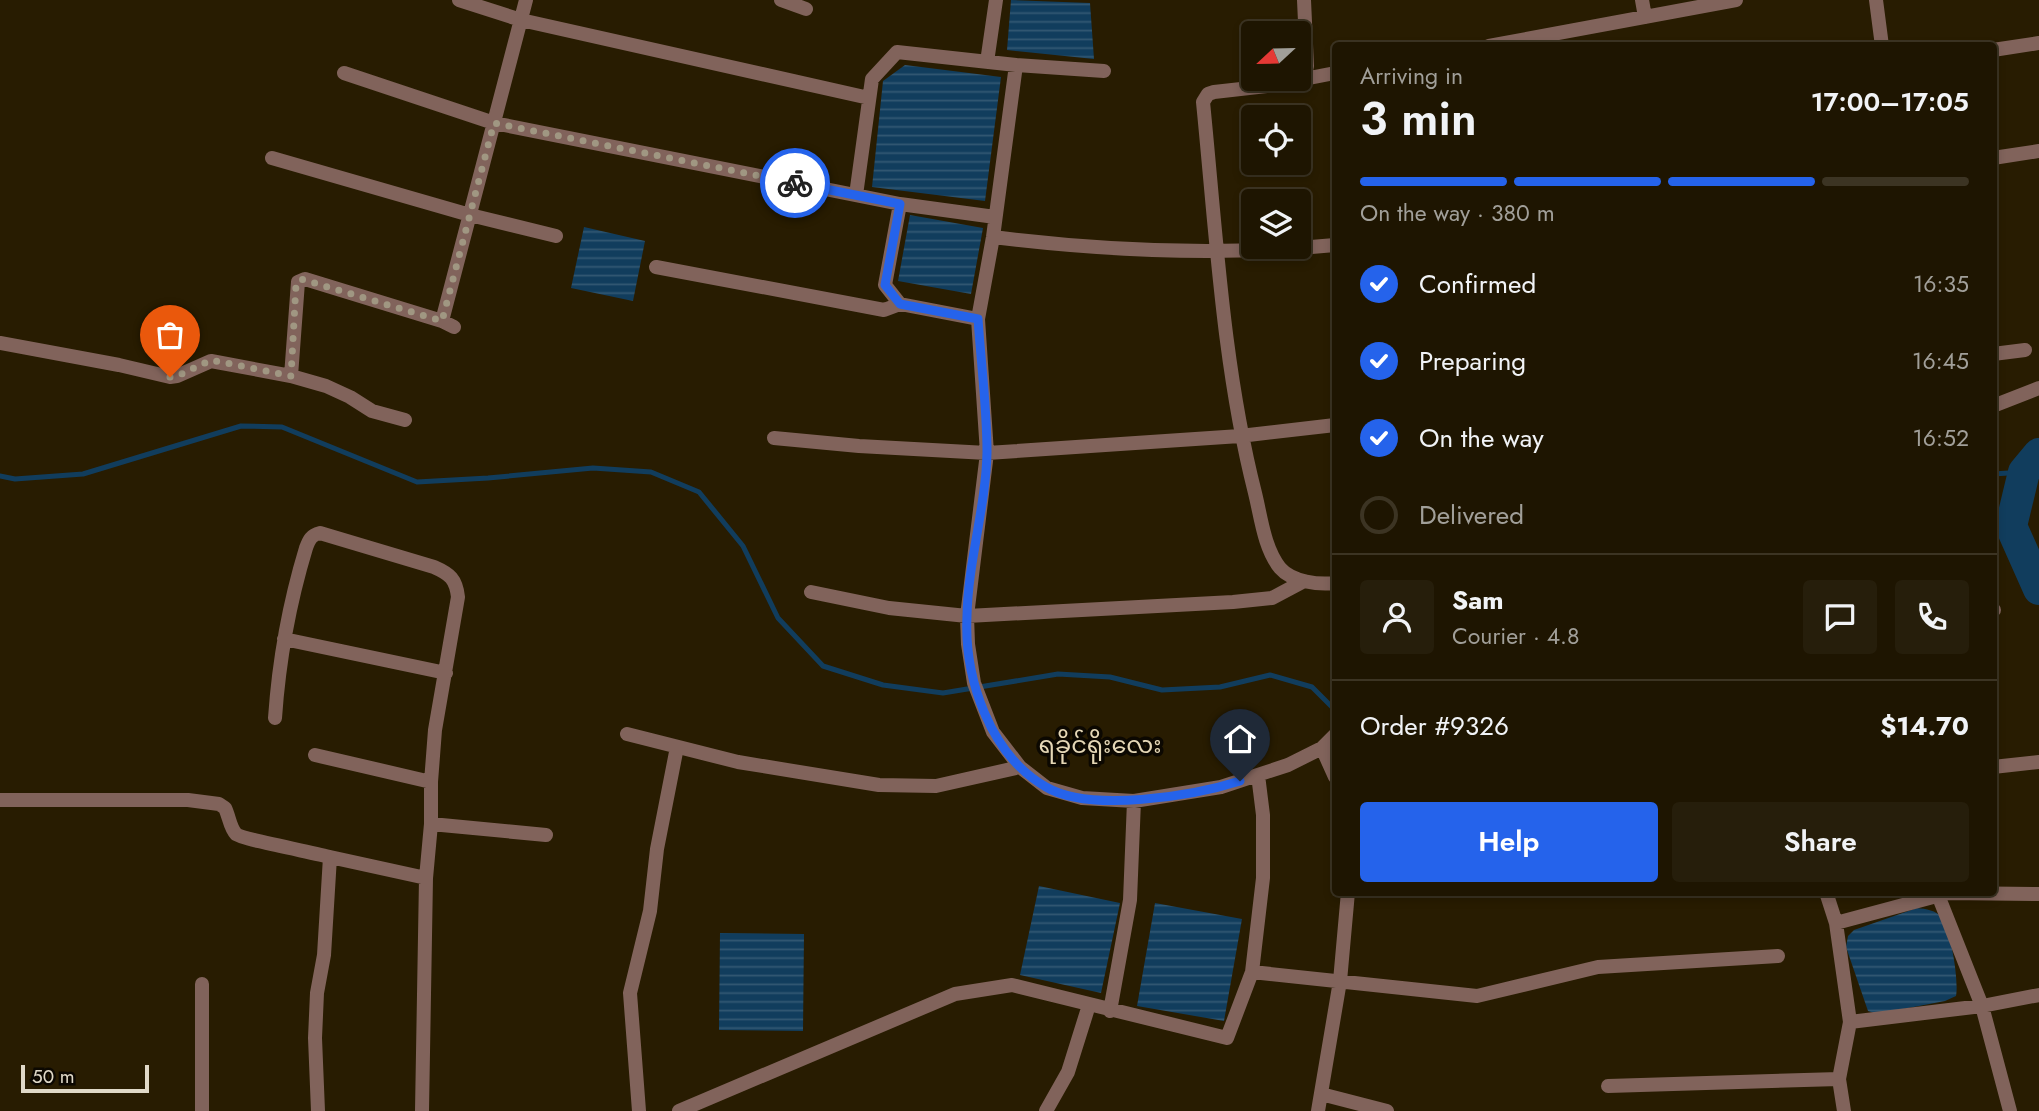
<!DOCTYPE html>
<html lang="en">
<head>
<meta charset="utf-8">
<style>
  :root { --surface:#1e1501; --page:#261e0b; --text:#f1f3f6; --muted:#a19f99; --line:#3c3423; --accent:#2563eb }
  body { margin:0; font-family:Jost,"Noto Sans Myanmar",sans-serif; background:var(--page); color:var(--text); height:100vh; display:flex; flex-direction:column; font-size:26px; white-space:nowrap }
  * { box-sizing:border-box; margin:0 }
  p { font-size:23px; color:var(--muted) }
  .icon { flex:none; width:38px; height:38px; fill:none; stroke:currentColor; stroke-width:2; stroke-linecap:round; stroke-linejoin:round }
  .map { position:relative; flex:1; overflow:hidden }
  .sheet { position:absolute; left:1332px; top:42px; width:665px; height:854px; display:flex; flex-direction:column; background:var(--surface); border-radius:7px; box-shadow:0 4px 10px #0003,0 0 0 2px var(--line) }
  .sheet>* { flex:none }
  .needle { width:46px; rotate:248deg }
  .buttons { position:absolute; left:1241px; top:21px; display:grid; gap:14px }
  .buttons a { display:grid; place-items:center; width:70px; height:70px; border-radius:7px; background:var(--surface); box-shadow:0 4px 10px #0003,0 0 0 2px var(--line); font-size:35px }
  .scale { position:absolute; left:21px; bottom:18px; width:128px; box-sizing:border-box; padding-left:7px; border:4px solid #e0d9c8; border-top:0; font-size:19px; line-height:24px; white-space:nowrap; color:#e0d9c8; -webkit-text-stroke:5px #0c0801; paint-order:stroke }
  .pin { position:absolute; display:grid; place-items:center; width:60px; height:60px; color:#fff; margin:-72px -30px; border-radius:50% 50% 50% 0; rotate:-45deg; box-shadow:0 0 7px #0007 }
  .pin .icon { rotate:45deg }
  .courier { position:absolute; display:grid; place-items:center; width:70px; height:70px; margin:-35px; border:5px solid #2563eb; border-radius:50%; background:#fff; color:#222; box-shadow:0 2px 9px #0007 }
  .headline em { font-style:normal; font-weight:600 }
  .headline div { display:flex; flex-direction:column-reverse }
  .headline { display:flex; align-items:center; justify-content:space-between; height:119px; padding:0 28px }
  h1 { font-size:46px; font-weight:600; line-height:52px }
  .bar { display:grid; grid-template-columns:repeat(4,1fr); gap:10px 7px; align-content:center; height:84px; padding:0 28px }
  .bar i { height:9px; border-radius:5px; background:var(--line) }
  .bar .on { background:var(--accent) }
  .bar p { grid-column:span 4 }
  .line { display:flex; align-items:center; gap:18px; padding:0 28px; border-top:2px solid var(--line) }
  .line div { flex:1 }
  .round { display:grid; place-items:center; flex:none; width:74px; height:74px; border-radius:7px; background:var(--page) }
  ol { padding:0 28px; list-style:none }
  li { display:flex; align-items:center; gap:21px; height:77px }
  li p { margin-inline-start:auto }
  li .icon { padding:7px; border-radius:50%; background:var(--accent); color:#fff; stroke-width:4 }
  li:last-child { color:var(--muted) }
  li i { width:38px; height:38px; border:4px solid var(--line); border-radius:50% }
  .button { display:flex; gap:14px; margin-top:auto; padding:14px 28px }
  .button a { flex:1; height:80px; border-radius:7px; background:var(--accent); color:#fff; font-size:28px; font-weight:600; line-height:80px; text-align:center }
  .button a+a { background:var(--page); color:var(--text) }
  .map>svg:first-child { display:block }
  .water { fill:url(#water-rules) }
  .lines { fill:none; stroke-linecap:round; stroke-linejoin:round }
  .stream { stroke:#113d5d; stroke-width:5 }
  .river { stroke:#113d5d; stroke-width:32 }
  .minor { stroke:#81635b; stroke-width:14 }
  .done { stroke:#a09782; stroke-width:7; stroke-dasharray:0 12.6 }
  .route { stroke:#2563eb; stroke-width:9 }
  .labels { text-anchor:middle; stroke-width:7; stroke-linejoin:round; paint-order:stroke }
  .quarter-label { font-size:24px; fill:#e5d7b6; stroke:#0c0801 }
</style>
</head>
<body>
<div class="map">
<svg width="2039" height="1111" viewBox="0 0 2039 1111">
  <defs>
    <pattern id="water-rules" width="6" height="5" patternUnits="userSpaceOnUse" patternTransform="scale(1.75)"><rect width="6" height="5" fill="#113d5d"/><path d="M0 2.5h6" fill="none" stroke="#335873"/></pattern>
  </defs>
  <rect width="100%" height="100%" fill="#281c01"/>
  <!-- water -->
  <path class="water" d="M1011,0L1090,3L1094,59L1007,50Z
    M905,65L1001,77L985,201L872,187L883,81Z
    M910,215L983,228L971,294L898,281Z
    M584,227L645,241L633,301L571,288Z
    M1039,886L1120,903L1101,993L1020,975Z
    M1155,903L1242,919L1224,1021L1137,1006Z
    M1917,908C1926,909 1936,910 1942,918C1951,932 1959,980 1956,996L1945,1001L1877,1014L1868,1011L1846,947L1848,936L1854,930Z
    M720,933L804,934L803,1031L719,1030Z"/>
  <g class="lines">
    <!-- stream -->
    <path class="stream" d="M1993,474L2024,472
      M0,476L15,479L83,474L241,426L282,427L417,482L488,478L593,468L651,472L699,492L743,546L778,618L823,666L883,685L943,693L1058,674L1110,677L1162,690L1220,687L1270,675L1312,687L1335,710"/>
    <!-- river -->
    <path class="river" d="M2039,454L2024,472L2011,526L2039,589"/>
    <!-- minor -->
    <path class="minor" d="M459,0L521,20L869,98
      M781,0L806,9
      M1304,0L1307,66L1304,79L1295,83L1214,92L1208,94L1203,102C1216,232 1223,367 1255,493C1261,517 1264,548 1280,568C1292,582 1319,585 1335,583
      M1642,0L1645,17
      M1876,0L1882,46
      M1489,46L1736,0
      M1993,50L2039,43
      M987,62L996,0
      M1016,65L993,237L978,319L987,453L967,616L968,644L974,683L993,732L1020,767L1047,788L1082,798L1134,801L1221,787L1288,765L1322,748L1335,735
      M344,73L494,123L900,204L995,217
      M1304,79L1335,73
      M272,158L470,215L556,236
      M1993,158L2039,151
      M856,195L872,79L897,52L1016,65L1104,71
      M900,204L885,285L900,304
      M993,237C1106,251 1221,256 1335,245
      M656,267L884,310L900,304L978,319
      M442,321L526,0
      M0,343L119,365L170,377L177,376L211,361L291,376
      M1993,354L2025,350
      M1993,406L2039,388
      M405,420L372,411L350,397L326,386L291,376L298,282L305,279L442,321L454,327
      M774,438L859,446L987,453L1240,436L1335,425
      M811,592L889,608L967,616L1233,602L1272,598L1304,581
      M1993,610H1994
      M284,639L446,673
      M275,718C279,660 289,604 306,548C309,540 311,535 320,533L434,567C450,574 456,579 458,597L435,730L431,782V824L426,878L422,1111
      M627,734L738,762L879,785L936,786L1020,767
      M1322,748L1335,777
      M315,755L431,782
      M1993,767L2039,762
      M0,800H188L219,804L225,808C229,816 230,828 236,834C241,839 316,853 330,857
      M431,824L546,835
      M1826,892L1836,923L1850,1022L1839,1079L1844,1111
      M1938,895L1982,1006L2010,1111
      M1836,923L1948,893L2039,894
      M1252,972L1477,996L1598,967L1778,956
      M1110,1011L1130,900L1134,801
      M1850,1022L1982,1006L2039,995
      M1608,1086L1839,1079
      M1321,1094L1387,1111
      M202,1111V984
      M318,1111L315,1038L317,993L324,955L330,857L426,878
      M639,1111L630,993L650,911L657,849L677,747
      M679,1111L955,994L1012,985L1227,1038L1252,972L1263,878V815L1258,775
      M1046,1111L1068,1072L1089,1005
      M1318,1111L1340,981L1348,892"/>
  </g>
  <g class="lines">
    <!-- done -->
    <path class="done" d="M170,377L177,376L211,360L291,376L296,285L301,279L442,321L494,123L795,183"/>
    <!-- route -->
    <path class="route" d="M795,183L900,204L885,285L900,304L978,319C981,363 987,408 987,452C986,507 968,561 967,616C964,678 990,755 1046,787C1090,813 1193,796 1240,781"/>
  </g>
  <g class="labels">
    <!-- quarter labels -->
    <g class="quarter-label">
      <text x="1100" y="753">ရခိုင်ရိုးလေး</text>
    </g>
  </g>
</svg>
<div class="buttons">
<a><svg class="needle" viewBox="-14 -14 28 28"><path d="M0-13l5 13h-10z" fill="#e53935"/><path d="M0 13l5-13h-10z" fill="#a19f99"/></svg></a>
<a><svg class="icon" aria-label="locate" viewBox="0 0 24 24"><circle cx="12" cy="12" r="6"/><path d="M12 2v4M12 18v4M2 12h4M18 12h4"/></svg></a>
<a><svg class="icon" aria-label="layers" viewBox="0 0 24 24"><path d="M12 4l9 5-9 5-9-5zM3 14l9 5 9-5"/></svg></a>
</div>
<div class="scale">50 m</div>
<div class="pin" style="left:170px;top:377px;background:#ea580c"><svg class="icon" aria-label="bag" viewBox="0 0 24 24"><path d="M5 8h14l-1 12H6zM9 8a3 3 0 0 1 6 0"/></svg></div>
<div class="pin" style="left:1240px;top:781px;background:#1f2937"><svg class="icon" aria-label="home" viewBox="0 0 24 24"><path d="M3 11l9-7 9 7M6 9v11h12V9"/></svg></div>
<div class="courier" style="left:795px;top:183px"><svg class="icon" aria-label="bike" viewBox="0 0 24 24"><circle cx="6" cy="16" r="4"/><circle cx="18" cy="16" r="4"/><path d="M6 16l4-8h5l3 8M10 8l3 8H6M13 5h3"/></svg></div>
<section class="sheet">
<div class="headline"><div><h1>3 min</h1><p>Arriving in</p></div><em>17:00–17:05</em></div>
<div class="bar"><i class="on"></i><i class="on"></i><i class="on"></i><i></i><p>On the way · 380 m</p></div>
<ol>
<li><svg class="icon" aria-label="check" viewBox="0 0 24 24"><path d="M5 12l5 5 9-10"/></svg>Confirmed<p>16:35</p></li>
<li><svg class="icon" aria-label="check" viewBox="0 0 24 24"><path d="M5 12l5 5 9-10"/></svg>Preparing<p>16:45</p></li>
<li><svg class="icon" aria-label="check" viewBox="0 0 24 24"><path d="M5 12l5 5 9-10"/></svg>On the way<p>16:52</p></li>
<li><i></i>Delivered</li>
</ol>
<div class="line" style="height:126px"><a class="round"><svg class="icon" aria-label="person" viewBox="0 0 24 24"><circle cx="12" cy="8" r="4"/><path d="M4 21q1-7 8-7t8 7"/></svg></a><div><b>Sam</b><p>Courier · 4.8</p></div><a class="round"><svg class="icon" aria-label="chat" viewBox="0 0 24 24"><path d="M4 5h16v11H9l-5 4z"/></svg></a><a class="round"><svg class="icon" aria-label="phone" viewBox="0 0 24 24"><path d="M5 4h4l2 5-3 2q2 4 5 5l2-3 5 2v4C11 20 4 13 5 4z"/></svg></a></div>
<div class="line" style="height:91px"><div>Order #9326</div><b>$14.70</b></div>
<div class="button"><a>Help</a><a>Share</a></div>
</section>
</div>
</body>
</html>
